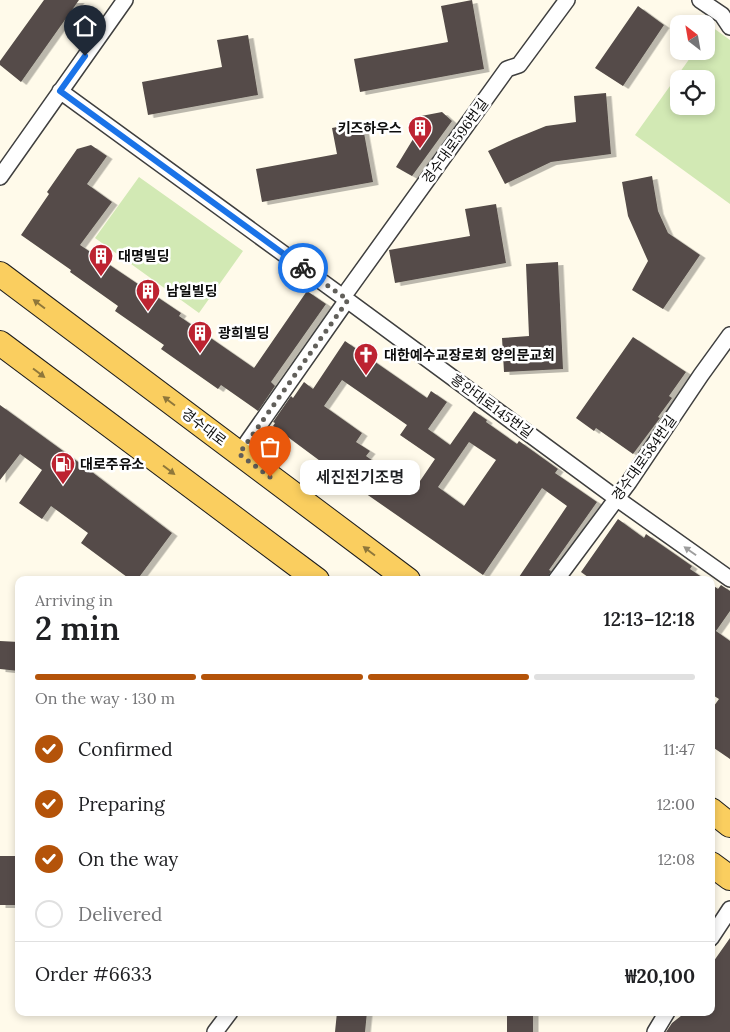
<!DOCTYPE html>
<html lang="en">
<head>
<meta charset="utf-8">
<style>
  :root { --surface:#fff; --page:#f2f2f2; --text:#202124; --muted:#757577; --line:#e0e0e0; --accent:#b45309 }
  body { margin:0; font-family:Lora,"Noto Sans KR",serif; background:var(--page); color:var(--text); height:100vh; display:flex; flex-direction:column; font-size:19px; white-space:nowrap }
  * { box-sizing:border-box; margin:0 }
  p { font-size:16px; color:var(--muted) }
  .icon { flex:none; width:28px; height:28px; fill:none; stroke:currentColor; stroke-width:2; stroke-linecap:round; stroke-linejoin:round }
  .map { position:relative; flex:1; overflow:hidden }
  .panel { position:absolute; left:15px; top:576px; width:700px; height:440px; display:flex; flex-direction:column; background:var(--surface); border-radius:10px; box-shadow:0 2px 8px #0003 }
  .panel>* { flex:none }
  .needle { width:32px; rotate:329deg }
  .fabs { position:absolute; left:670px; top:15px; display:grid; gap:10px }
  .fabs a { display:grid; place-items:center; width:45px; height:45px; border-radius:10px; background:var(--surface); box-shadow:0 2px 8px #0003; font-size:25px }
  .pin { position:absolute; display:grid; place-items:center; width:42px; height:42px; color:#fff; margin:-51px -21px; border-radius:50% 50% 50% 0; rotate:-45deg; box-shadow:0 0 5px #0007 }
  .pin .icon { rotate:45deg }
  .courier { position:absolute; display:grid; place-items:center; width:50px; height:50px; margin:-25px; border:4px solid #1a73e8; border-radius:50%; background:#fff; color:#222; box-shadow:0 1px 6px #0007 }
  .bubble { position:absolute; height:35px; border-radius:10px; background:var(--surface); box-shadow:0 2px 8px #0003; font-size:16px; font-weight:600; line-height:35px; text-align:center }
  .summary em { font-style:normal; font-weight:600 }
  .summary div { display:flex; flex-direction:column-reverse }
  .summary { display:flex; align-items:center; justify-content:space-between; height:85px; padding:0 20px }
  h1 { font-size:32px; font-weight:600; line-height:38px }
  .bar { display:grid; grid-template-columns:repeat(4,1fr); gap:8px 5px; align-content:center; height:60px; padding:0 20px }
  .bar i { height:6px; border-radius:4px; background:var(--line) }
  .bar .active { background:var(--accent) }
  .bar p { grid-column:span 4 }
  .line { display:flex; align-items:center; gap:12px; padding:0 20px; border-top:1px solid var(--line) }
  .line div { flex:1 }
  ol { padding:0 20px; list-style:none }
  li { display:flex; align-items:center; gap:15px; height:55px }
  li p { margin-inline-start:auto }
  li .icon { padding:5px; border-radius:50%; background:var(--accent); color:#fff; stroke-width:4 }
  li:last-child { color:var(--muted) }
  li i { width:28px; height:28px; border:2px solid var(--line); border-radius:50% }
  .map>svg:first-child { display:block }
  .green { fill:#d2e9b4; fill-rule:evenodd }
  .building { fill:#544c48; fill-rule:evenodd; filter:url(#shadow) }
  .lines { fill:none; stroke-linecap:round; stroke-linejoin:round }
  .street-casing { stroke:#3f3f3f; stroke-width:18 }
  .primary-casing { stroke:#1d1d1d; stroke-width:26 }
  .street { stroke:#fff; stroke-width:15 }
  .primary { stroke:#face5f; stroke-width:24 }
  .oneway { fill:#8f773a }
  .oneway2 { fill:#9e9e9e }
  .done { stroke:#615f5a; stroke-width:5; stroke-dasharray:0 9 }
  .route { stroke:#1a73e8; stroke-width:6 }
  .labels { text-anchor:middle; stroke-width:5; stroke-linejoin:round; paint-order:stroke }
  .poi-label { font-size:14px; font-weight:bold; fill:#0c0c0c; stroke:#fff; text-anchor:start }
  .street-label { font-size:14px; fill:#0c0c0c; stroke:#fff }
</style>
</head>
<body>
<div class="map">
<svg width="730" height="1032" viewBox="0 0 730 1032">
  <defs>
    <filter id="shadow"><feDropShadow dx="5.5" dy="3" stdDeviation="0" flood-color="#0004"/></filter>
  </defs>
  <rect width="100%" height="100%" fill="#fffaea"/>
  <!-- green -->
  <path class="green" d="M712,27L730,40V204L635,135L695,51H706V35ZM679,79H706V106H679Z
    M139,177L243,251L199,313L95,238Z"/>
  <!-- building -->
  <path class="building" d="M44,0H79L21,82L0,65V61Z
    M472,0L484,69L360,92L354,59L448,42L441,6Z
    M638,6L664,25L623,86L595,68Z
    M248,35L258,95L148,115L142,82L222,67L217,40Z
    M606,93L611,154L551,162L505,184L488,151L514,139L546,126L576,122L574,96Z
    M442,112L452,121L412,176L396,167L418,131L416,117Z
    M362,122L373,182L262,202L256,169L337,154L332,128Z
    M91,145L107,156L87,184L112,202L80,245L181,313L179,316L254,368L307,291L326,304L271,382L275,386L258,411L221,385L218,389L161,349L164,345L115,311L118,306L70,272L71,270L21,235L49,194L47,192L77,149Z
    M652,176L658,211L668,233L700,255L663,309L632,290L648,261L628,216L622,182Z
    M496,204L506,263L395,283L389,250L470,236L465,209Z
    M558,262L563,369L504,372L502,338L529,336L526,264Z
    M633,337L686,372L669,396L672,398L658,417L660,418L633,454L596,428L594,431L576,418Z
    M345,341L427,398L431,391L447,402L428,429L450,445L474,411L487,420L486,422L517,444L519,441L558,469L555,473L597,502L549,570L551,571L546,580H517L567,506L542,488L483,575L339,475L273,426L275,423L273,422L291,396L293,398L304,382L313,389ZM342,380L407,425L400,435L435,459L420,481L406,472L400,480L366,456L370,451L356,442L362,433L324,406ZM469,442L496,460L464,506L438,487Z
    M0,405L92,472L172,533L137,580H131L81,543L88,533L51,506L42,519L19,503L42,470L20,454L0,480Z
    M618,519L644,538L646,534L692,566L690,569L706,580H592L581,572Z
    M711,584L718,589L721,585L730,591V611L716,631L730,641V759L711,746V710L719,699L711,694Z
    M0,641L19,642V671L0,669Z
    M0,856H19V905H0Z
    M730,938V1032H666L672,1023L686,1012H711V965Z
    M337,1012H367L365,1032H335Z
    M507,1012H533V1032H507Z"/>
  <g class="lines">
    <defs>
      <path id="street" d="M700,0L722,15L730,27
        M60,91L347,300L616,498L730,579
        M0,177L125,0
        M348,290L507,69L519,65L567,0
        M239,454L347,300
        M556,580L629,482L701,375L730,335
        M711,938L730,909
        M215,1032L230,1012
        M655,1032L667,1012"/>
      <path id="primary" d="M0,274L408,580
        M0,343L317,580
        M711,810L730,825
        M711,864L730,878"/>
    </defs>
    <!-- street casing -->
    <use href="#street" class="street-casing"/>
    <!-- primary casing -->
    <use href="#primary" class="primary-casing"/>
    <!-- street -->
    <use href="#street" class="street"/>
    <!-- primary -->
    <use href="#primary" class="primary"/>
  </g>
  <!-- one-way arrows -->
  <defs><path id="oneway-solid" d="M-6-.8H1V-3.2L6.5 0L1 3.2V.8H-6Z" transform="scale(1.25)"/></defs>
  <g class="oneway">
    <use href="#oneway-solid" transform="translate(39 304) rotate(-143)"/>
    <use href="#oneway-solid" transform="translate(39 373) rotate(37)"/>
    <use href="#oneway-solid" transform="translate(169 401) rotate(-143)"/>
    <use href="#oneway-solid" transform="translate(169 470) rotate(37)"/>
    <use href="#oneway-solid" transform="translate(369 551) rotate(-143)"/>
  </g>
  <use class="oneway2" href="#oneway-solid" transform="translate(690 551) rotate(-145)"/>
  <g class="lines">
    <!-- done -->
    <path class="done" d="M270,477L239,454L348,300L303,268"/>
    <!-- route -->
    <path class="route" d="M85,56L60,91L303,268"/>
  </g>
  <!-- icons -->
  <defs>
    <symbol id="building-pin" viewBox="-11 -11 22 30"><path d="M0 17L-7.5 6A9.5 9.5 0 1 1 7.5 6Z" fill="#bd2331" stroke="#fff"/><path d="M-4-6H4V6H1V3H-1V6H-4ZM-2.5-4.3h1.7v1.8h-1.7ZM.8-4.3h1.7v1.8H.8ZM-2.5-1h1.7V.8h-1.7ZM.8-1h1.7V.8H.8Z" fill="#fff"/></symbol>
    <symbol id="church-pin" viewBox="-11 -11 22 30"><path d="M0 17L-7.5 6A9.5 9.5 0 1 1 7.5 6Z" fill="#bd2331" stroke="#fff"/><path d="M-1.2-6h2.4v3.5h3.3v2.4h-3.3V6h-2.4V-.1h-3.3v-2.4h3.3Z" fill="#fff"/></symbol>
    <symbol id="fuel-pin" viewBox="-11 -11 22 30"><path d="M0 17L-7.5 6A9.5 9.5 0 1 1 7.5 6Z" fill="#bd2331" stroke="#fff"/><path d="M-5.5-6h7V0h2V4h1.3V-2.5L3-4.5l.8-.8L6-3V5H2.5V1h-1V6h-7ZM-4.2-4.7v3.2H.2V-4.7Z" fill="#fff"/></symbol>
  </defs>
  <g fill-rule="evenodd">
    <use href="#building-pin" x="406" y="114" width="28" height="38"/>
    <use href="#building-pin" x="87" y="242" width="28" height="38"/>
    <use href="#building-pin" x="134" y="277" width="28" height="38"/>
    <use href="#building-pin" x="186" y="319" width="28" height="38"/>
    <use href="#church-pin" x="352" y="341" width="28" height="38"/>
    <use href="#fuel-pin" x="49" y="450" width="28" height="38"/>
  </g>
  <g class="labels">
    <!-- poi labels -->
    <g class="poi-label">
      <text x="402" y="133" text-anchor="end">키즈하우스</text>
      <text x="118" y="261">대명빌딩</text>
      <text x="166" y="296">남일빌딩</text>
      <text x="218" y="338">광희빌딩</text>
      <text x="384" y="360">대한예수교장로회 양의문교회</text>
      <text x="80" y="469">대로주유소</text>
    </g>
    <!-- street labels -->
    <g class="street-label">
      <text transform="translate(455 141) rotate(-54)" y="5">경수대로596번길</text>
      <text transform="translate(492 406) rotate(36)" y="5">흥안대로145번길</text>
      <text transform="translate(204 427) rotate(37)" y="5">경수대로</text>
      <text transform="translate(644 458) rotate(-55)" y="5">경수대로584번길</text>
    </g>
  </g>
</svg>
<div class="fabs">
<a><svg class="needle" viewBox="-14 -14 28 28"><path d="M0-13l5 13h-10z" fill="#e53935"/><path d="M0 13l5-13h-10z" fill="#757577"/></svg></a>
<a><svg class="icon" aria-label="locate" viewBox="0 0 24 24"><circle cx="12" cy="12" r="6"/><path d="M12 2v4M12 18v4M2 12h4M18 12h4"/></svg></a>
</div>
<div class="pin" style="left:270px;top:477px;background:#ea580c"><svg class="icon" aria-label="bag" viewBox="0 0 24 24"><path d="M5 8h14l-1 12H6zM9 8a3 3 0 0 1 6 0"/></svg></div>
<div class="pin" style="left:85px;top:56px;background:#1f2937"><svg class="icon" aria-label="home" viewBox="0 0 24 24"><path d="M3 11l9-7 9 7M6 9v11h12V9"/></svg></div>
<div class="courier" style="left:303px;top:268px"><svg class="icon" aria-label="bike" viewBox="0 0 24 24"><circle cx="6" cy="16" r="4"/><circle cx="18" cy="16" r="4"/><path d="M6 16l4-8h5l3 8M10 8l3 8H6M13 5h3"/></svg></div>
<div class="bubble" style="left:300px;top:460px;width:120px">세진전기조명</div>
<section class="panel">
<div class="summary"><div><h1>2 min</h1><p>Arriving in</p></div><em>12:13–12:18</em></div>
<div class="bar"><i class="active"></i><i class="active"></i><i class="active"></i><i></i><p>On the way · 130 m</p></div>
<ol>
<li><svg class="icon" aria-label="check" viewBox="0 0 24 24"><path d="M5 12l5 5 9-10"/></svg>Confirmed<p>11:47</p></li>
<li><svg class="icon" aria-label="check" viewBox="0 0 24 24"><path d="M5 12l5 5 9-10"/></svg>Preparing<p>12:00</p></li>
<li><svg class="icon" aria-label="check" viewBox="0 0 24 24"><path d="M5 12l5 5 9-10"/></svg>On the way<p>12:08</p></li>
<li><i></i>Delivered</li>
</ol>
<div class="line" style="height:65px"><div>Order #6633</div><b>₩20,100</b></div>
</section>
</div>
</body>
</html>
